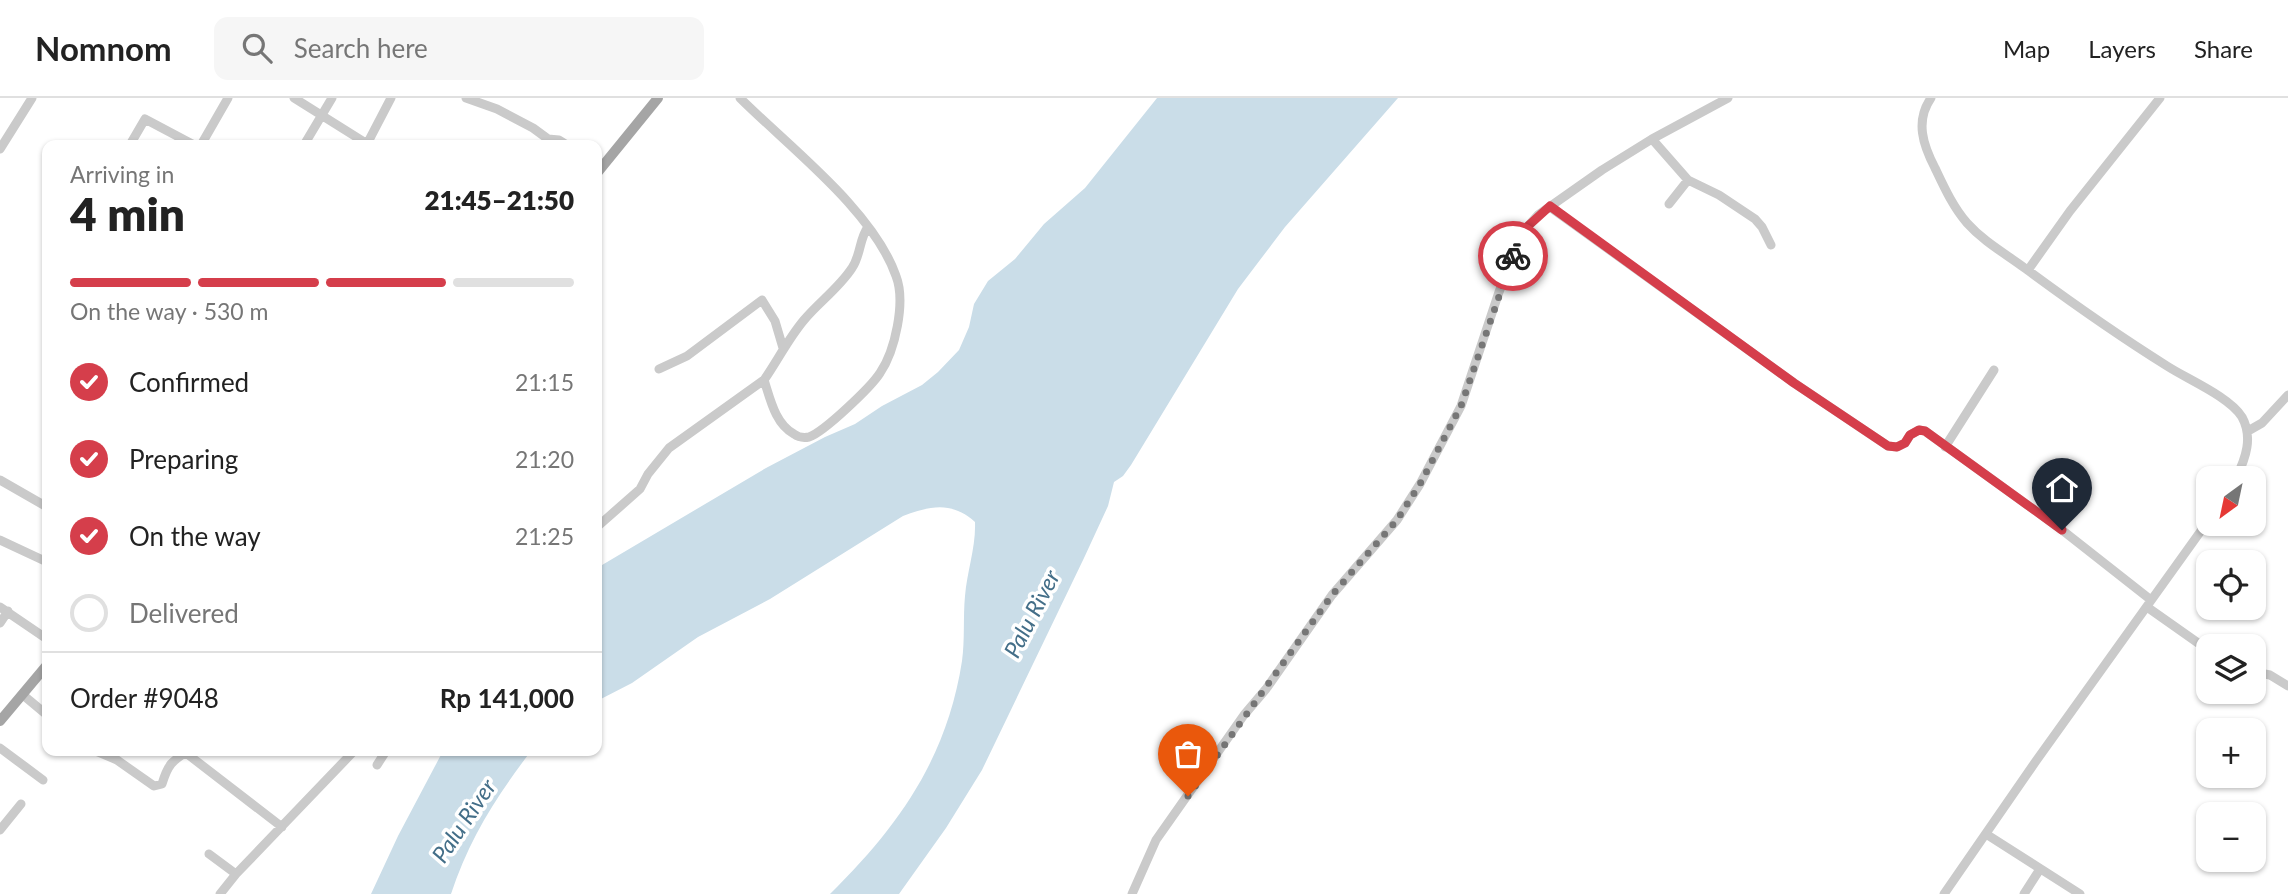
<!DOCTYPE html>
<html lang="en">
<head>
<meta charset="utf-8">
<style>
  :root { --surface:#fff; --page:#f6f6f6; --text:#222; --muted:#767676; --line:#e0e0e0; --accent:#d53e4b }
  body { margin:0; font-family:Lato,sans-serif; background:var(--page); color:var(--text); height:100vh; display:flex; flex-direction:column; font-size:26px; white-space:nowrap }
  * { box-sizing:border-box; margin:0 }
  p { font-size:23px; color:var(--muted) }
  .icon { flex:none; width:38px; height:38px; fill:none; stroke:currentColor; stroke-width:2; stroke-linecap:round; stroke-linejoin:round }
  .map { position:relative; flex:1; overflow:hidden }
  .sheet { position:absolute; left:42px; top:42px; width:560px; height:616px; display:flex; flex-direction:column; background:var(--surface); border-radius:14px; box-shadow:0 2px 5px #0004 }
  .sheet>* { flex:none }
  .needle { width:46px; rotate:213deg }
  .fabs { position:absolute; left:2196px; top:368px; display:grid; gap:14px }
  .fabs a { display:grid; place-items:center; width:70px; height:70px; border-radius:14px; background:var(--surface); box-shadow:0 2px 5px #0004; font-size:35px }
  .pin { position:absolute; display:grid; place-items:center; width:60px; height:60px; color:#fff; margin:-72px -30px; border-radius:50% 50% 50% 0; rotate:-45deg; box-shadow:0 0 7px #0007 }
  .pin .icon { rotate:45deg }
  .courier { position:absolute; display:grid; place-items:center; width:70px; height:70px; margin:-35px; border:5px solid #d53e4b; border-radius:50%; background:#fff; color:#222; box-shadow:0 2px 9px #0007 }
  .summary em { font-style:normal; font-weight:800 }
  .summary div { display:flex; flex-direction:column-reverse }
  .summary { display:flex; align-items:center; justify-content:space-between; height:119px; padding:0 28px }
  h1 { font-size:46px; font-weight:800; line-height:52px }
  .bar { display:grid; grid-template-columns:repeat(4,1fr); gap:10px 7px; align-content:center; height:84px; padding:0 28px }
  .bar i { height:9px; border-radius:5px; background:var(--line) }
  .bar .on { background:var(--accent) }
  .bar p { grid-column:span 4 }
  .line { display:flex; align-items:center; gap:18px; padding:0 28px; border-top:2px solid var(--line) }
  .line div { flex:1 }
  ol { padding:0 28px; list-style:none }
  li { display:flex; align-items:center; gap:21px; height:77px }
  li p { margin-inline-start:auto }
  li .icon { padding:7px; border-radius:50%; background:var(--accent); color:#fff; stroke-width:4 }
  li:last-child { color:var(--muted) }
  li i { width:38px; height:38px; border:4px solid var(--line); border-radius:50% }
  header { display:flex; align-items:center; gap:42px; box-sizing:border-box; height:98px; padding:0 35px; background:var(--surface); border-bottom:2px solid var(--line) }
  header strong { font-size:33px }
  nav { display:flex; gap:38px; margin-inline-start:auto; font-size:24px }
  .search { width:490px; height:63px; background:var(--page); display:flex; align-items:center; gap:18px; box-sizing:border-box; padding:0 24px; border-radius:14px; color:var(--muted); font-size:26px }
  .map>svg:first-child { display:block }
  .water { fill:#cadde8 }
  .lines { fill:none; stroke-linecap:round; stroke-linejoin:round }
  .minor { stroke:#cacaca; stroke-width:9 }
  .major { stroke:#a5a5a5; stroke-width:10 }
  .done { stroke:#767676; stroke-width:7; stroke-dasharray:0 12.6 }
  .route { stroke:#d53e4b; stroke-width:9 }
  .labels { text-anchor:middle; stroke-width:7; stroke-linejoin:round; paint-order:stroke }
  .water-label { font-size:23px; font-style:italic; fill:#436e88; stroke:#fff }
</style>
</head>
<body>
<header>
<strong>Nomnom</strong>
<div class="search"><svg class="icon" aria-label="search" viewBox="0 0 24 24"><circle cx="10" cy="10" r="6"/><path d="M15 15l6 6"/></svg>Search here</div>
<nav><a>Map</a><a>Layers</a><a>Share</a></nav>
</header>
<div class="map">
<svg width="2288" height="796" viewBox="0 0 2288 796">
  <rect width="100%" height="100%" fill="#fff"/>
  <!-- water -->
  <path class="water" d="M1157,0H1398L1285,129L1238,191L1131,367L1123,378L1114,384L1108,408L1084,460L982,672L946,730L899,796H830C899,728 947,660 962,563C965,542 963,519 965,498C967,473 976,449 975,424C952,403 930,408 903,418L770,501L698,539L632,585L597,603V470L766,370L825,339L855,326L882,308L922,287L938,274L959,252L969,229L974,206L988,183L1015,161L1044,126L1085,90Z
    M443,653H531C496,699 469,741 451,796H371L398,738Z"/>
  <g class="lines">
    <!-- minor -->
    <path class="minor" d="M294,0L369,47
      M466,0L497,11L533,30L548,41L559,42L567,47
      M740,0C789,49 873,112 896,178C906,204 895,253 880,275C871,289 824,334 809,339C804,340 798,339 794,336C775,326 770,300 764,282C778,262 788,241 804,222C819,204 839,190 852,170C861,157 859,141 868,129
      M1931,0C1915,23 1923,47 1935,70C1944,89 1953,109 1967,125C1984,144 2006,156 2026,171C2072,205 2119,238 2167,268C2187,281 2230,299 2242,319C2253,339 2246,360 2236,380
      M1652,41L1688,82L1719,97L1755,121L1762,129L1771,147
      M131,45L145,21L194,47
      M367,46L391,0
      M201,47L228,0
      M304,47L332,0
      M0,51L32,0
      M1669,106L1688,82
      M1550,109L1794,285L1888,348L1897,349L1905,345L1910,337L1919,332L1925,333L2062,432L2151,502
      M2028,172L2070,113L2160,0
      M659,271L687,258L762,202L775,223L783,250
      M2248,333L2262,325L2288,297
      M1945,349L1994,272
      M0,382L47,409
      M597,429L640,391L648,376L669,350L764,282
      M0,442L47,464
      M0,509L47,541
      M2147,509L2208,552
      M0,525L8,513
      M2254,574L2270,577L2288,588
      M23,597L47,617
      M0,650L43,682
      M96,653L117,662L154,688L162,686C168,666 172,663 188,653
      M186,655L282,729
      M377,667L386,653
      M0,732L21,706
      M1986,736L2080,796
      M209,756L236,776L354,653
      M220,796L236,776
      M1132,796L1156,742L1244,617L1266,591L1332,497L1397,422L1420,386L1461,308L1499,194L1518,145L1528,128L1538,117L1602,72L1652,41L1728,0
      M1944,796L2036,663L2208,423
      M2024,796L2040,771"/>
    <!-- major -->
    <path class="major" d="M597,75L658,0
      M0,623L47,567"/>
  </g>
  <g class="lines">
    <!-- done -->
    <path class="done" d="M1188,698L1332,497L1397,422L1420,386L1461,308L1513,158"/>
    <!-- route -->
    <path class="route" d="M1513,158L1528,128L1550,108L1794,285L1888,348L1897,349L1905,345L1910,337L1919,332L1925,333L2062,432"/>
  </g>
  <g class="labels">
    <!-- water labels -->
    <g class="water-label">
      <text transform="translate(1032 516) rotate(-63)" y="8">Palu River</text>
      <text transform="translate(464 723) rotate(-56)" y="8">Palu River</text>
    </g>
  </g>
</svg>
<div class="fabs">
<a><svg class="needle" viewBox="-14 -14 28 28"><path d="M0-13l5 13h-10z" fill="#e53935"/><path d="M0 13l5-13h-10z" fill="#767676"/></svg></a>
<a><svg class="icon" aria-label="locate" viewBox="0 0 24 24"><circle cx="12" cy="12" r="6"/><path d="M12 2v4M12 18v4M2 12h4M18 12h4"/></svg></a>
<a><svg class="icon" aria-label="layers" viewBox="0 0 24 24"><path d="M12 4l9 5-9 5-9-5zM3 14l9 5 9-5"/></svg></a>
<a>+</a>
<a>−</a>
</div>
<div class="pin" style="left:1188px;top:698px;background:#ea580c"><svg class="icon" aria-label="bag" viewBox="0 0 24 24"><path d="M5 8h14l-1 12H6zM9 8a3 3 0 0 1 6 0"/></svg></div>
<div class="pin" style="left:2062px;top:432px;background:#1f2937"><svg class="icon" aria-label="home" viewBox="0 0 24 24"><path d="M3 11l9-7 9 7M6 9v11h12V9"/></svg></div>
<div class="courier" style="left:1513px;top:158px"><svg class="icon" aria-label="bike" viewBox="0 0 24 24"><circle cx="6" cy="16" r="4"/><circle cx="18" cy="16" r="4"/><path d="M6 16l4-8h5l3 8M10 8l3 8H6M13 5h3"/></svg></div>
<section class="sheet">
<div class="summary"><div><h1>4 min</h1><p>Arriving in</p></div><em>21:45–21:50</em></div>
<div class="bar"><i class="on"></i><i class="on"></i><i class="on"></i><i></i><p>On the way · 530 m</p></div>
<ol>
<li><svg class="icon" aria-label="check" viewBox="0 0 24 24"><path d="M5 12l5 5 9-10"/></svg>Confirmed<p>21:15</p></li>
<li><svg class="icon" aria-label="check" viewBox="0 0 24 24"><path d="M5 12l5 5 9-10"/></svg>Preparing<p>21:20</p></li>
<li><svg class="icon" aria-label="check" viewBox="0 0 24 24"><path d="M5 12l5 5 9-10"/></svg>On the way<p>21:25</p></li>
<li><i></i>Delivered</li>
</ol>
<div class="line" style="height:91px"><div>Order #9048</div><b>Rp 141,000</b></div>
</section>
</div>
</body>
</html>
